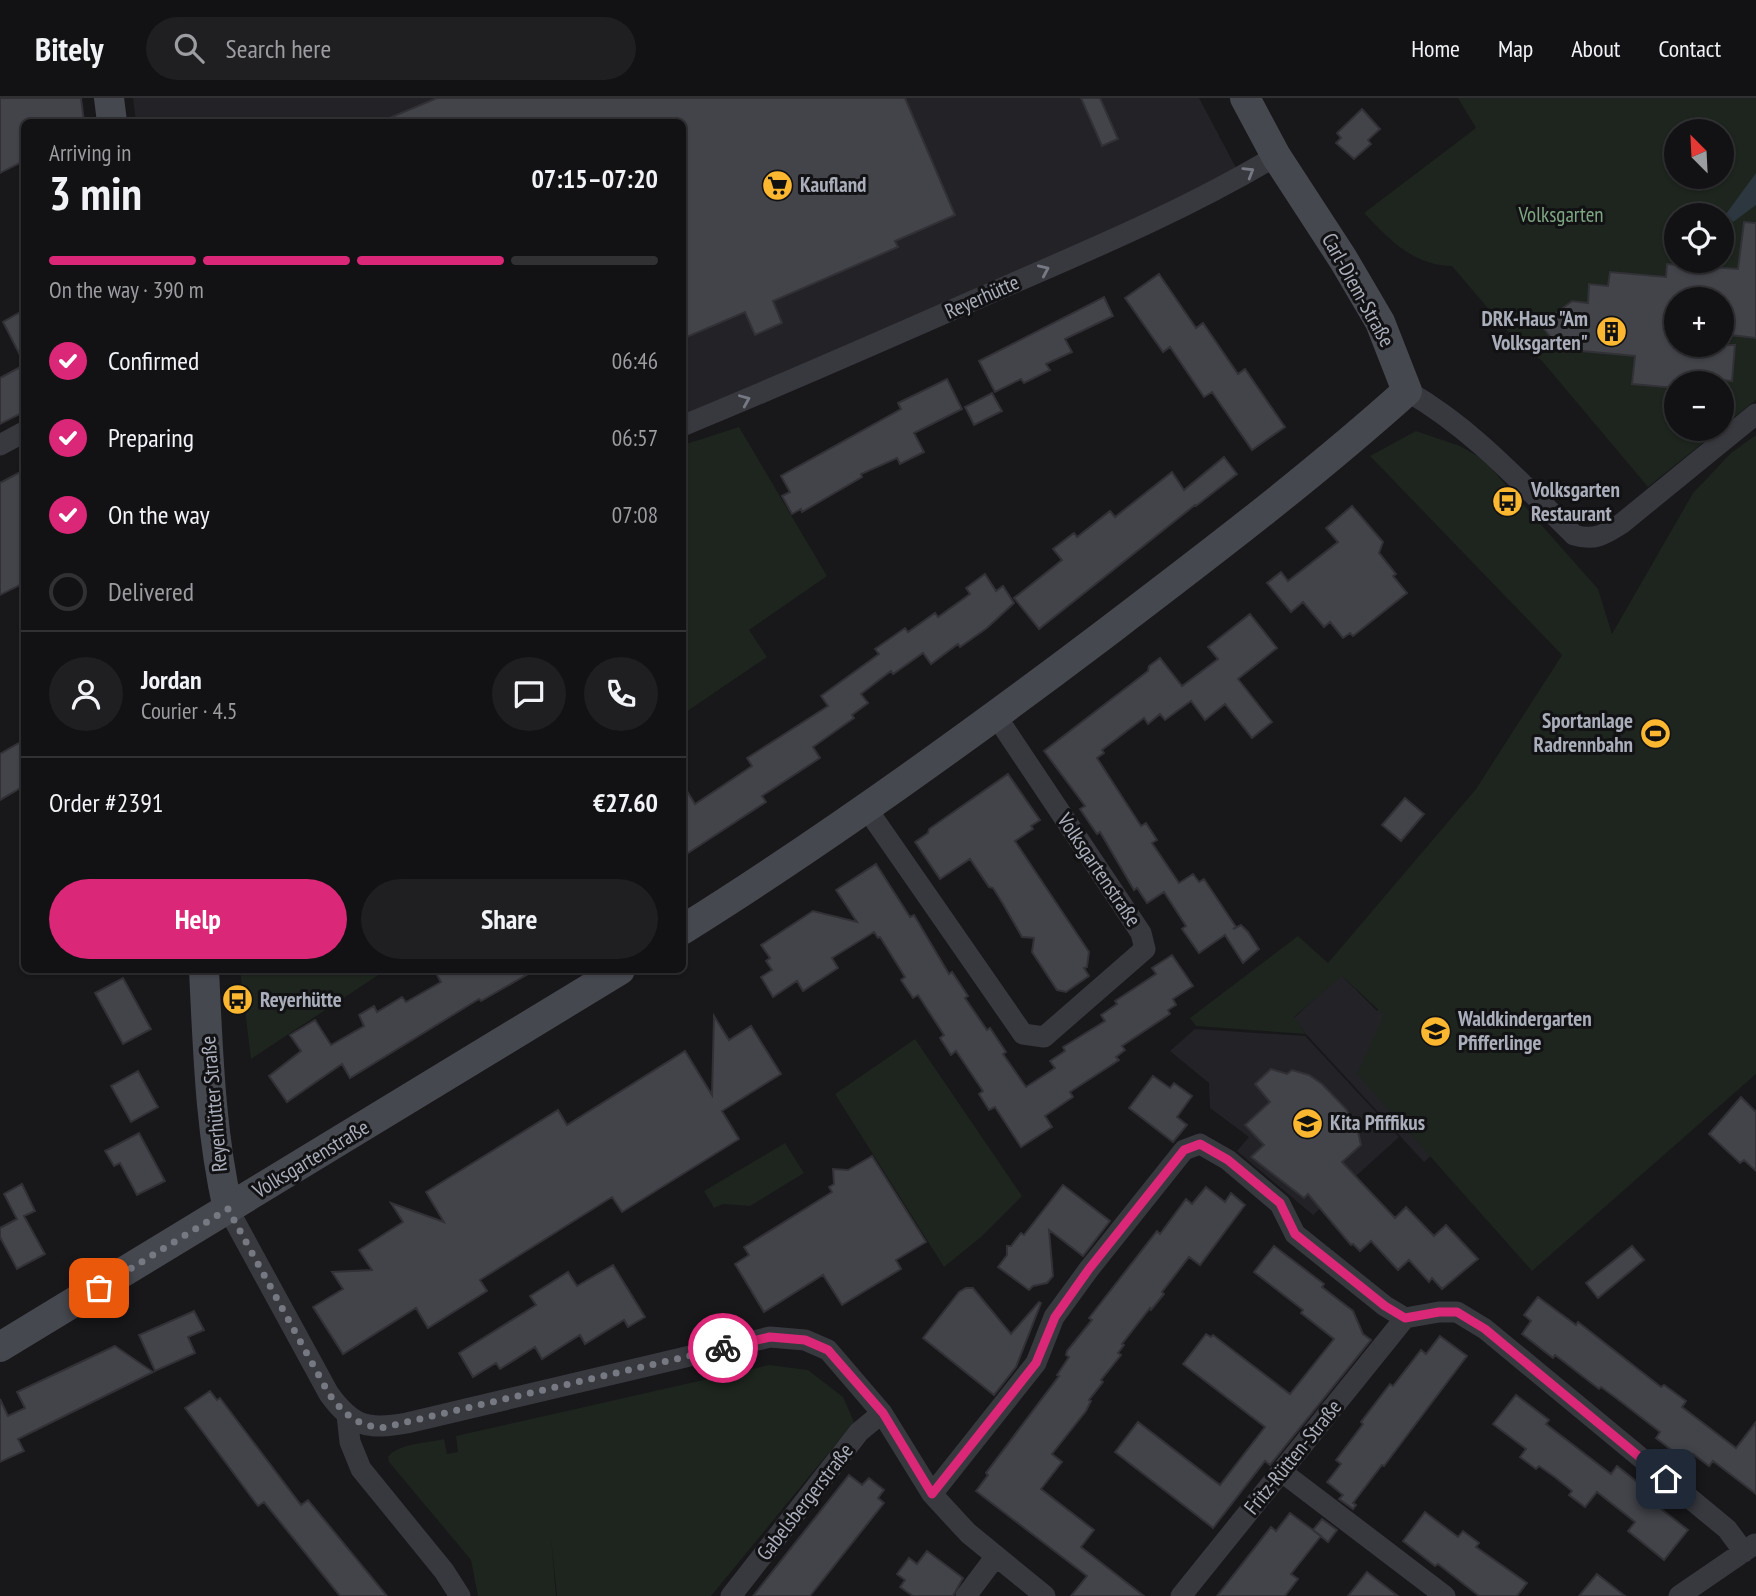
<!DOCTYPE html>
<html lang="en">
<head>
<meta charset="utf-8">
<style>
  :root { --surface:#121114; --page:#1f1f22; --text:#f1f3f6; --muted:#9c9da0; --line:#313134; --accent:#db2777 }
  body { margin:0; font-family:"PT Sans Narrow",sans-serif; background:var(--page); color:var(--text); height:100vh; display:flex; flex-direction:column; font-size:26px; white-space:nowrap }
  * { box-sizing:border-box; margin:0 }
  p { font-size:23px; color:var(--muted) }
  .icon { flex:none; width:38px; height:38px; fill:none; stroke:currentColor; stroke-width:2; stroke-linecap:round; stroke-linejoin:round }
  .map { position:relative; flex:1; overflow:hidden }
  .side { position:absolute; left:21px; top:21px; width:665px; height:854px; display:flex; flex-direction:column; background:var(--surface); border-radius:10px; box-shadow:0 2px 5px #0004,0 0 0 2px var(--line) }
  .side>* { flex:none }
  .needle { width:46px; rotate:336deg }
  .buttons { position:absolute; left:1664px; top:21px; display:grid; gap:14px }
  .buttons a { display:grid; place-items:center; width:70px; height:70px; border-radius:50%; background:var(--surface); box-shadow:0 2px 5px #0004,0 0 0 2px var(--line); font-size:35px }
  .pin { position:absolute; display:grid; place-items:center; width:60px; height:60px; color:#fff; margin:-30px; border-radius:14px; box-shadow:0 4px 10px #0006 }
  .courier { position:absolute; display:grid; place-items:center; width:70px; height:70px; margin:-35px; border:5px solid #db2777; border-radius:50%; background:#fff; color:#222; box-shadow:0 2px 9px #0007 }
  .summary em { font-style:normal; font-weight:800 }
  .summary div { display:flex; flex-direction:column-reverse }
  .summary { display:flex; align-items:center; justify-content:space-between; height:119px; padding:0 28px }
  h1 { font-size:46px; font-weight:800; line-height:52px }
  .bar { display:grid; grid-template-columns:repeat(4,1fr); gap:10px 7px; align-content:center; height:84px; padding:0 28px }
  .bar i { height:9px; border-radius:5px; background:var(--line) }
  .bar .on { background:var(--accent) }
  .bar p { grid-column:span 4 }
  .line { display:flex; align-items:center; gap:18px; padding:0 28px; border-top:2px solid var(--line) }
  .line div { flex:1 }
  .round { display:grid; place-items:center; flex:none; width:74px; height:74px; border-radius:37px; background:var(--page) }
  ol { padding:0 28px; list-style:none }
  li { display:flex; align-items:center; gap:21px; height:77px }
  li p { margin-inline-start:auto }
  li .icon { padding:7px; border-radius:50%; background:var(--accent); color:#fff; stroke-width:4 }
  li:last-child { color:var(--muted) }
  li i { width:38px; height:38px; border:4px solid var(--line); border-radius:50% }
  .cta { display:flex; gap:14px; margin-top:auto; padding:14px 28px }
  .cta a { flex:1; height:80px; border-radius:42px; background:var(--accent); color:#fff; font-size:28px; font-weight:800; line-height:80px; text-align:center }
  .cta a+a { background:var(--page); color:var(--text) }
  header { display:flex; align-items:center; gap:42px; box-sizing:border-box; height:98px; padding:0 35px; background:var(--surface); border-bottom:2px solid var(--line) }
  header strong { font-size:33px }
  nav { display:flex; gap:38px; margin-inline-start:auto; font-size:24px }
  .search { width:490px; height:63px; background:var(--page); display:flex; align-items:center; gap:18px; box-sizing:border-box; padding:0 24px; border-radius:38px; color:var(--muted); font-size:26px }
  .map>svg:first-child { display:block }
  .built { fill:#232327 }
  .green { fill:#1d251e; fill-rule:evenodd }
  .water { fill:#2d373f }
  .building { fill:#43444a; stroke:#313136; stroke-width:2 }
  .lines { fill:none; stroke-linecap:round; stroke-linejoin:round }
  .street { stroke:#38393f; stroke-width:21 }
  .secondary { stroke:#46484f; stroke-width:30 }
  .oneway { stroke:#767983 }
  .done { stroke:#767982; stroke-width:7; stroke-dasharray:0 12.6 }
  .route { stroke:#db2777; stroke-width:9 }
  .labels { text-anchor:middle; stroke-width:6; stroke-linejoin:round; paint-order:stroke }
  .poi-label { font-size:21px; font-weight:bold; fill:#a9aeba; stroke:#121215; text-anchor:start }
  .park-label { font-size:21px; fill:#7fa682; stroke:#121215 }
  .street-label { font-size:21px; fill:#a9aeba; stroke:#121215 }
</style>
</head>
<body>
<header>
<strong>Bitely</strong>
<div class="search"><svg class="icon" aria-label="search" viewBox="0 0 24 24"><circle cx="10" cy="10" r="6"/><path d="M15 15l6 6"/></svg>Search here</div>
<nav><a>Home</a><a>Map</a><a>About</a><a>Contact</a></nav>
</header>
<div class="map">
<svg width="1756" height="1498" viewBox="0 0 1756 1498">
  <rect width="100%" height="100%" fill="#18171a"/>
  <!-- built -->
  <path class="built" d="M133,0H1199L1244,85L683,336L682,24H136Z
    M1450,802L1569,931L1424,1064L1306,936L1294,920L1341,877L1377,913Z
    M1195,931L1305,938L1399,1039L1313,1117L1237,1053L1249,1039L1210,1010L1209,985L1170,953Z"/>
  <!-- green -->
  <path class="green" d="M1458,0H1756V302L1722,329V285H1676V331H1720L1648,389L1542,263L1508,234L1452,168C1412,167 1390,142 1364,115L1476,30ZM1676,33H1722V79H1676ZM1676,117H1722V163H1676ZM1676,201H1722V247H1676Z
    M739,329L827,478L749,532L767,559L683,616L682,397L686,391L683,383V347Z
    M1416,333L1460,348L1483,361L1598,491L1612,536L1693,395L1731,355L1756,337V976L1532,1173L1357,976L1384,917L1342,878L1294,919L1306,936L1196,928L1190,920L1298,838L1328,865L1476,691L1562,557L1370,358Z
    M240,872H386L251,961Z
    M915,941L1022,1098L981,1139L944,1169L835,996Z
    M785,1045L804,1075L750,1108L723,1106L714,1110L704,1093Z
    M769,1267L808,1272L843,1299L854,1324L711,1498H557L551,1440L556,1498H478L471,1462L389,1364L388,1359C398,1345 428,1345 444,1341L447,1356L458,1354L456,1338Z"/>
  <!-- water -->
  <path class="water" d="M1756,75V107L1733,124L1726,116Z"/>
  <!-- building -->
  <path class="building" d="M0,0H81L84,24H24V63L0,75Z
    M437,0H905L955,117L895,143L898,149L773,203L782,225L755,237L745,214L682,241V24H380Z
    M1081,0H1100L1118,41L1102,48Z
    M1362,11L1380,31L1368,42L1371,46L1354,61L1336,45L1341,40L1337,35Z
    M1744,124L1756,125V240L1722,236V201H1676V247H1735L1732,283L1684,278L1683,285H1676V290L1632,286L1635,258L1560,251L1541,227L1572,203L1588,205L1589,186L1608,188L1610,174L1666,179L1667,166L1738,171Z
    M1159,176L1196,230L1203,225L1238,276L1245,271L1285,329L1252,352L1212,294L1204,299L1170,249L1163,254L1125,200Z
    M1104,199L1113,218L1065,241L1072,254L1046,266L1050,272L1024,285L1021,281L995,294L979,263Z
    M24,212V265L3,224Z
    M24,267V314L0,326V280Z
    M947,281L962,311L914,335L924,354L900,366L897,360L861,376L862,379L802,414L801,411L792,416L782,398L790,394L781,378L901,311L898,305Z
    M992,295L1002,313L974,327L965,309Z
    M1224,359L1237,376L1196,408L1195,407L1039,531L1014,500L1062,462L1053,451L1074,435L1077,439L1110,413L1115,419L1172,374L1184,392Z
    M24,372V485L0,497V385Z
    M1352,408L1383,444L1379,455L1396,476L1393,478L1407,495L1353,538L1350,535L1343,540L1330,524L1324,529L1303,504L1291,514L1267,485L1281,474L1288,483L1338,444L1326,430Z
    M985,476L996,493L1003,488L1014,505L987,530L960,549L958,546L931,566L923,555L893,576L891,573L861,596L868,605L852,617L854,620L813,649L820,660L762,698L766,704L682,759V685L695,706L752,668L747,660L828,608L821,598L879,556L875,551L905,530L908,534L935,515L938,519L970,496L966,490Z
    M1250,516L1277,550L1238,581L1272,624L1252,640L1225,606L1205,622L1191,603L1165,622L1160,616L1148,626L1144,620L1102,652L1104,655L1097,660L1141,728L1146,725L1157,742L1152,745L1179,785L1193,776L1199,784L1204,781L1236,829L1233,831L1241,827L1248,834L1259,851L1243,865L1225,837L1199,855L1182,831L1186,828L1164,794L1147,805L1137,790L1134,792L1100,734L1097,736L1080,711L1085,708L1044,653L1148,573L1149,568L1160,560L1182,588L1218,561L1208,549Z
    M24,642V688L0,702V656Z
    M1008,676L1040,722L1031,728L1033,731L1015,743L1089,854L1087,869L1084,870L1089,878L1066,894L1057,892L1032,854L1034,840L1022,839L1003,806L993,790L989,789L970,761L940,781L915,744L928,735L929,731Z
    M1405,700L1424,716L1401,743L1382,727Z
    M876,766L910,819L914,817L949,876L952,874L968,898L965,900L987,932L990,930L1006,954L1003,956L1026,989L1055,970L1050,963L1065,953L1063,949L1105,923L1101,917L1117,906L1115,903L1156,876L1152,870L1172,857L1193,888L1173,901L1176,907L1168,912L1170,916L1122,948L1125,952L1116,959L1119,962L1070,994L1073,999L1045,1018L1052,1029L1021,1049L995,1009L989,1012L979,996L983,993L956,953L951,957L940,940L944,937L918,897L913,900L901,882L905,879L880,839L878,840L874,834L832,860L838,870L803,893L797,883L773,899L761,879L772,872L766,863L770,860L761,847L813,813L857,824L836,792Z
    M434,872H535L481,903L479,901L350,980L342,966L287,1004L269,978L301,953L290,937L315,922L331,947L364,928L359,917L374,908L377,914L402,899L406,904L441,884Z
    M123,880L151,931L123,946L95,895Z
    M714,918L729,942L751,928L781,976L722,1013L739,1041L622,1114L612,1099L480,1182L487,1193L428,1230L416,1210L343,1256L313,1209L343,1191L332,1174L372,1172L359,1152L403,1124L391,1105L444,1124L426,1094L558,1012L567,1027L685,953L712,997Z
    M1271,971L1287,976L1292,972L1309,977L1322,986L1346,1011L1357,1029L1361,1047L1342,1064L1395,1120L1406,1109L1434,1138L1446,1127L1478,1161L1442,1191L1432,1180L1429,1184L1409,1162L1398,1172L1371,1143L1360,1153L1353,1146L1351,1147L1308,1096L1304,1100L1251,1059L1264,1047L1245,1027L1270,1004L1255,986Z
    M138,973L158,1009L131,1024L111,988Z
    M1153,978L1170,990L1174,985L1192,998L1177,1019L1187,1027L1173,1044L1129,1010Z
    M1741,999L1756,1014V1073L1744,1062L1740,1065L1709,1036Z
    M139,1035L165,1083L137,1097L120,1065L114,1068L105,1053Z
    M872,1058L926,1144L896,1162L901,1171L842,1207L823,1177L764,1214L735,1166L749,1157L744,1149L832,1094L829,1089L834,1086L833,1071L848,1072Z
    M22,1086L35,1113L24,1118L45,1156L17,1171L0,1139V1130L17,1121L4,1096Z
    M1063,1087L1110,1123L1083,1158L1049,1132L1053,1178L1047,1185L1033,1188L1029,1192L998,1169L1007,1157V1148H1011L1021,1135L1024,1137Z
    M1206,1089L1225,1104L1231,1095L1245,1107L1200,1167L1189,1159L1162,1194L1164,1196L1151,1212L1150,1210L1122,1246L1124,1247L1118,1255L1121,1257L1101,1282L1103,1284L1089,1302L1091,1303L1086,1313L1052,1356L1062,1364L1041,1391L1094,1432L1081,1449L1144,1498H1071L1087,1478L976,1393L988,1377L986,1375L1059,1278L1057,1277L1069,1259L1066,1257L1067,1253L1092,1222L1089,1220L1096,1211L1157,1133L1160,1136L1186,1101L1192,1106Z
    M1274,1148L1324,1186L1322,1189L1353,1213L1363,1236L1371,1242L1270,1367L1265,1363L1213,1430L1115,1354L1138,1324L1220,1387L1265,1329L1183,1266L1206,1236L1211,1239L1213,1237L1290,1296L1334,1241L1301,1215L1303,1212L1254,1174Z
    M1632,1148L1644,1162L1598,1200L1586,1185Z
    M613,1167L645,1219L628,1229L624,1222L585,1246L580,1237L542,1261L535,1249L500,1271L496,1265L473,1279L459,1255L536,1207L530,1198L568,1174L577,1188Z
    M966,1190H973L1011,1236L1039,1204L1041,1205L1016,1269L994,1297L923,1240L959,1194Z
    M1538,1199L1576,1227L1578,1224L1661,1289L1664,1287L1686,1303L1682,1309L1736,1350L1756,1324V1396L1713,1363L1709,1368L1693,1356L1687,1364L1656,1340L1660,1334L1616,1300L1601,1289L1599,1291L1555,1257L1553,1260L1522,1236L1531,1223L1524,1217Z
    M194,1213L204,1232L188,1239L195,1255L155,1273L139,1237Z
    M1440,1238L1467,1258L1390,1360L1384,1368L1382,1367L1353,1405L1356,1407L1353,1411L1339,1401L1343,1397L1327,1384L1341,1366L1336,1362L1363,1326L1361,1324L1390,1286L1393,1288L1421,1252L1426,1256Z
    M115,1248L153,1274L18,1341L24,1353L0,1364V1301L8,1318L25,1310L17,1294Z
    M210,1293L217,1302L220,1300L301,1407L308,1402L387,1498H340L264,1404L258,1408L185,1310Z
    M1516,1297L1549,1322L1546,1326L1611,1376L1617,1368L1655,1398L1651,1403L1688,1432L1664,1462L1628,1433L1635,1424L1597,1394L1585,1409L1569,1397L1572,1393L1556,1380L1539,1368L1536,1371L1520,1359L1526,1351L1493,1326Z
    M849,1377L862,1387L869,1380L884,1392L878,1400L884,1405L810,1498H753Z
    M1425,1414L1458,1439L1463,1433L1479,1445L1476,1449L1527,1485L1517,1498H1479L1438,1466L1435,1468L1403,1443Z
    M1290,1415L1321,1438L1291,1476L1298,1481L1285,1498H1217L1271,1429L1276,1433Z
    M1322,1421L1337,1432L1328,1444L1313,1432Z
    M927,1453L963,1480L953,1498H913L900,1489L905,1482L897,1476L909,1460L917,1466Z
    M1367,1474L1398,1498H1348Z
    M1597,1476L1625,1498H1579Z"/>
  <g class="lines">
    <!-- street -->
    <path class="street" d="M1407,293C1472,330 1521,385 1574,437C1594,443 1604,437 1621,426L1756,316
      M682,328C792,283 900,235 1009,187C1099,148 1191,109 1276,58
      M0,347L24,334
      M867,711L1023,936L1044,939L1145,851L1141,835L996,618
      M228,1111L329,1296C353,1329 368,1332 407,1325L770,1239L805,1242L828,1252L882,1315L932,1396L968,1435L1045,1498
      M347,1317L350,1344L361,1371L444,1473L460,1498
      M1282,1374L1445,1498
      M932,1396L1036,1265L1054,1219L1089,1171L1184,1052L1200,1046L1228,1062L1280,1106L1295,1136L1385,1208L1405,1220L1439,1214H1457L1485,1231L1727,1431L1744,1454
      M731,1498L859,1334L882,1315
      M966,1498L996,1458
      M1181,1498L1405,1220
      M1679,1498L1755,1446"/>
    <!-- secondary -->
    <path class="secondary" d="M109,0L112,24
      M682,832C826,742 963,643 1098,541C1203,461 1309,381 1407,293L1380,224L1343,161L1276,58L1245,0
      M204,872C208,952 210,1032 228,1111
      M0,1249L620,872"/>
  </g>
  <!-- one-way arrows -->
  <defs><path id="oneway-chevron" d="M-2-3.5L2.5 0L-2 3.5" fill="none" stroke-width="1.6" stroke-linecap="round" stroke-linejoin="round" transform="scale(1.75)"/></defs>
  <g class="oneway">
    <use href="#oneway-chevron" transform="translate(1249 74) rotate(-31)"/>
    <use href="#oneway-chevron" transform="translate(1044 172) rotate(-24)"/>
    <use href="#oneway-chevron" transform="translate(745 302) rotate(-23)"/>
  </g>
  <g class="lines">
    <!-- done -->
    <path class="done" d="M99,1190L228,1111L329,1296C345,1317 355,1326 381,1330L723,1250"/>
    <!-- route -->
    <path class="route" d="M723,1250L770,1239L805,1242L828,1252L883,1315L932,1396L1036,1265L1055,1219L1089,1171L1184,1052L1200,1046L1228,1062L1280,1105L1295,1136L1385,1208L1405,1220L1439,1214H1457L1485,1231L1666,1381"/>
  </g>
  <!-- icons -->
  <defs>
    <symbol id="supermarket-disc" viewBox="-11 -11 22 22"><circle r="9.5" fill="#fab72f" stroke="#121215"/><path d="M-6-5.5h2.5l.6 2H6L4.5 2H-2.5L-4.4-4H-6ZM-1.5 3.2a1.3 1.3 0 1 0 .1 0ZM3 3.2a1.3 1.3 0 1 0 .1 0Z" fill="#111"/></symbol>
    <symbol id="building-disc" viewBox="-11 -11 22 22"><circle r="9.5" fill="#fab72f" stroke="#121215"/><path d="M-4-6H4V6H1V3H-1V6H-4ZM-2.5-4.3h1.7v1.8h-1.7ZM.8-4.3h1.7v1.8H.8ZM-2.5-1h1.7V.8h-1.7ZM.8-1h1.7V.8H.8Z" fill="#111"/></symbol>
    <symbol id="bus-disc" viewBox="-11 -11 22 22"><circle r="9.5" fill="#fab72f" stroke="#121215"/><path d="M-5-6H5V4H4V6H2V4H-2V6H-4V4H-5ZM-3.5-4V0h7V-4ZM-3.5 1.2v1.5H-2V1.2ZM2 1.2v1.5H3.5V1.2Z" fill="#111"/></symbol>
    <symbol id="stadium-disc" viewBox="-11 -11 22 22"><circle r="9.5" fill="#fab72f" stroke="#121215"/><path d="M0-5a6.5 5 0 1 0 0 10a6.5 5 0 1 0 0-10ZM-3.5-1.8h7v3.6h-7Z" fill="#111"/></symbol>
    <symbol id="school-disc" viewBox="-11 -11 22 22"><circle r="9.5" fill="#fab72f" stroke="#121215"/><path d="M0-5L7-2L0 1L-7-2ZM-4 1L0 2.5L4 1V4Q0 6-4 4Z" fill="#111"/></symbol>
  </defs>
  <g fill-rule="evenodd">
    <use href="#supermarket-disc" x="760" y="70" width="35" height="35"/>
    <use href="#building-disc" x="1594" y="216" width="35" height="35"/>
    <use href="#bus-disc" x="1490" y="386" width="35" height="35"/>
    <use href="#stadium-disc" x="1638" y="618" width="35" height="35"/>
    <use href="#bus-disc" x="220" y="884" width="35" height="35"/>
    <use href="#school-disc" x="1418" y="916" width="35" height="35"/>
    <use href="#school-disc" x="1290" y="1008" width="35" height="35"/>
  </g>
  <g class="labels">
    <!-- poi labels -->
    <g class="poi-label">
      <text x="800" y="94">Kaufland</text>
      <text x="1588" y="228" text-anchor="end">DRK-Haus "Am<tspan x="1588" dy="24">Volksgarten"</tspan></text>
      <text x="1531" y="399">Volksgarten<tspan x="1531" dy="24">Restaurant</tspan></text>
      <text x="1633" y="630" text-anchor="end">Sportanlage<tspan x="1633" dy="24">Radrennbahn</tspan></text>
      <text x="260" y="909">Reyerhütte</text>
      <text x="1458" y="928">Waldkindergarten<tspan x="1458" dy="24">Pfifferlinge</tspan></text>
      <text x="1330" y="1032">Kita Pfiffikus</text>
    </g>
    <!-- park labels -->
    <g class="park-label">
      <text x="1561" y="124">Volksgarten</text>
    </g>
    <!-- street labels -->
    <g class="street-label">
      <text transform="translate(1358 192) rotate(61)" y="7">Carl-Diem-Straße</text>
      <text transform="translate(982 199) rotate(-24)" y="7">Reyerhütte</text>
      <text transform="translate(1099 772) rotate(56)" y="7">Volksgartenstraße</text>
      <text transform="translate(214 1006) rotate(-95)" y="7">Reyerhütter Straße</text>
      <text transform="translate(311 1061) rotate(-31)" y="7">Volksgartenstraße</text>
      <text transform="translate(1293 1359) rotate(-51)" y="7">Fritz-Rütten-Straße</text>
      <text transform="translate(805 1404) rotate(-52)" y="7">Gabelsbergerstraße</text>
    </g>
  </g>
</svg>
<div class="buttons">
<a><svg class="needle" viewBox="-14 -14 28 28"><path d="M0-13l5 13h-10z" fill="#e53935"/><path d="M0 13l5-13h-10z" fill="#9c9da0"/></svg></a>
<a><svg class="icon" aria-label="locate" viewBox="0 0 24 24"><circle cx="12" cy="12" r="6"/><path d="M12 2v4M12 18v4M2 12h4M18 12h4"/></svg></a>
<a>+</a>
<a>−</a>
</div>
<div class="pin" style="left:99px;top:1190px;background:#ea580c"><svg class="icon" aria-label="bag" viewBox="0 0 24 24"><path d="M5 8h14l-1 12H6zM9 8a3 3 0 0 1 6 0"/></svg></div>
<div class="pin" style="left:1666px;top:1381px;background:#1f2937"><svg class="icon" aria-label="home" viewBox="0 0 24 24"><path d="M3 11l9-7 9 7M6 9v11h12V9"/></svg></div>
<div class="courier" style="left:723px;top:1250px"><svg class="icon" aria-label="bike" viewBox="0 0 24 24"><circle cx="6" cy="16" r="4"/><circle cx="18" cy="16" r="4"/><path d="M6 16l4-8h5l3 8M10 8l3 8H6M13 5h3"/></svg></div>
<section class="side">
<div class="summary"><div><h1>3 min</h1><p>Arriving in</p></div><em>07:15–07:20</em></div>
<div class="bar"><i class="on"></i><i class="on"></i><i class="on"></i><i></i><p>On the way · 390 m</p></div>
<ol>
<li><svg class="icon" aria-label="check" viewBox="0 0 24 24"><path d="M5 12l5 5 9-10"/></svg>Confirmed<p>06:46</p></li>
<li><svg class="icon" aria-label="check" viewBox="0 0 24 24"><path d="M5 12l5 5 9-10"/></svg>Preparing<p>06:57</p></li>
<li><svg class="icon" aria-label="check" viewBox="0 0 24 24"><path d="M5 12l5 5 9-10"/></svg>On the way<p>07:08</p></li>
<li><i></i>Delivered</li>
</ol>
<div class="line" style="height:126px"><a class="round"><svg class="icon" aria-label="person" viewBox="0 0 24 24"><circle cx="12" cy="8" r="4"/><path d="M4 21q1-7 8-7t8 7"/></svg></a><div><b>Jordan</b><p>Courier · 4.5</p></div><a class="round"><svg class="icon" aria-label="chat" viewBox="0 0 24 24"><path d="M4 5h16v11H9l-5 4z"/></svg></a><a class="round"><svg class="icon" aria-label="phone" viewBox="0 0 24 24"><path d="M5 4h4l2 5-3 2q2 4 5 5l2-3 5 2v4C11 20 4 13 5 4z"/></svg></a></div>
<div class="line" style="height:91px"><div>Order #2391</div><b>€27.60</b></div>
<div class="cta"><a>Help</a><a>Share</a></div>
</section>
</div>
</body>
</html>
